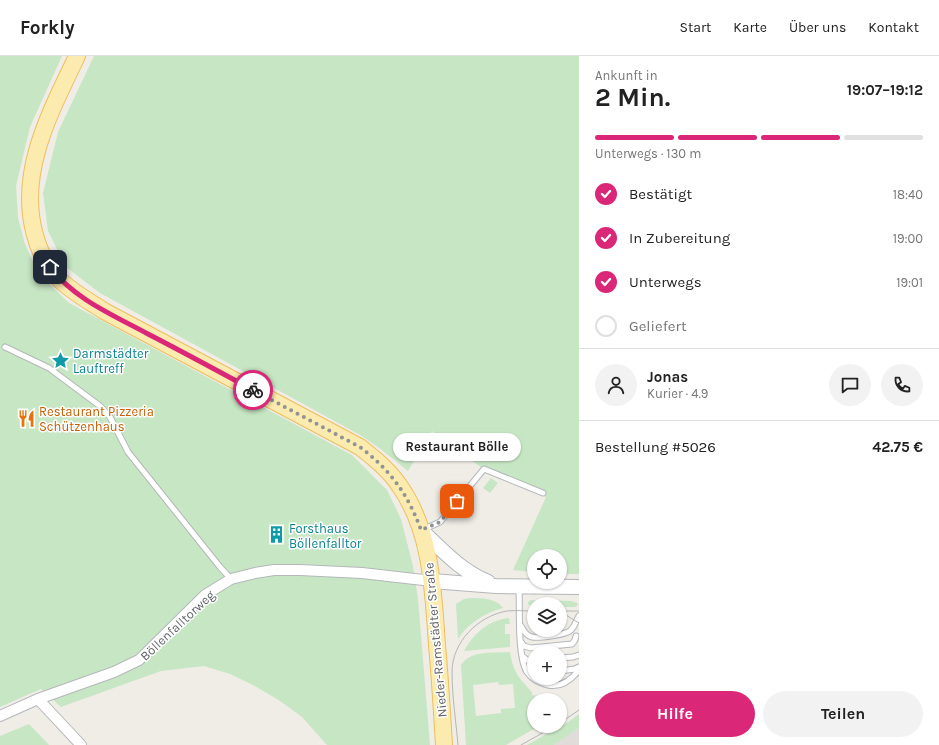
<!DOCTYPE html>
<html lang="de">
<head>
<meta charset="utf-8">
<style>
  :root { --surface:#fff; --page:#f2f2f2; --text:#222; --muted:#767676; --line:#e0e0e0; --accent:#db2777 }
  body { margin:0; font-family:Karla,sans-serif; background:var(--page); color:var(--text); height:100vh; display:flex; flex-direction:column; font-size:15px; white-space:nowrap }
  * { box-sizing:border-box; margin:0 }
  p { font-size:13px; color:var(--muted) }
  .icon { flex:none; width:22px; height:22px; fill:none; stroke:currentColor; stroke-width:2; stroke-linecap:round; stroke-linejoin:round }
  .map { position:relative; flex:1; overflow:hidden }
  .side { display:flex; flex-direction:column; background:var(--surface); width:360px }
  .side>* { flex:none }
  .buttons { position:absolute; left:527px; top:493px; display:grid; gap:8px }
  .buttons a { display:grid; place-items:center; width:40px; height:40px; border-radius:50%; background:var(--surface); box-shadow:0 1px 3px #0004; font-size:20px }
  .pin { position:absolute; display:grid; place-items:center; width:34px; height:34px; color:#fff; margin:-17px; border-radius:8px; box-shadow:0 2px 6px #0006 }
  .courier { position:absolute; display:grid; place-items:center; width:40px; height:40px; margin:-20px; border:3px solid #db2777; border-radius:50%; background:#fff; color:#222; box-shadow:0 1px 5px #0007 }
  .bubble { position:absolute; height:28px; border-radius:14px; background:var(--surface); box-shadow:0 1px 3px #0004; font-size:13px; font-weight:700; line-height:28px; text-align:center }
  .overview em { font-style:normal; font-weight:700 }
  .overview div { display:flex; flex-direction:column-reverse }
  .overview { display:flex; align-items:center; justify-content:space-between; height:68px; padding:0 16px }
  h1 { font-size:26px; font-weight:700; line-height:30px }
  .bar { display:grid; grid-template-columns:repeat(4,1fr); gap:6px 4px; align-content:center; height:48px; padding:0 16px }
  .bar i { height:5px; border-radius:3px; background:var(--line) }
  .bar .current { background:var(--accent) }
  .bar p { grid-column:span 4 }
  .line { display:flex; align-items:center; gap:10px; padding:0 16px; border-top:1px solid var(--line) }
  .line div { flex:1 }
  .round { display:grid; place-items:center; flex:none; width:42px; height:42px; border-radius:21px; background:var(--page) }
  ol { padding:0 16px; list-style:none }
  li { display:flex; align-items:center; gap:12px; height:44px }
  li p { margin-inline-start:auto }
  li .icon { padding:4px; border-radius:50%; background:var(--accent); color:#fff; stroke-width:4 }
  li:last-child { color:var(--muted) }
  li i { width:22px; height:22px; border:2px solid var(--line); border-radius:50% }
  .cta { display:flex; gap:8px; margin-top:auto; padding:8px 16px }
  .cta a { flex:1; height:46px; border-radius:24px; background:var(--accent); color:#fff; font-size:16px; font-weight:700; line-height:46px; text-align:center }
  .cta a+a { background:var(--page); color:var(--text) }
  header { display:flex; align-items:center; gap:24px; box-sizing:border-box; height:56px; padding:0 20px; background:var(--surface); border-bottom:1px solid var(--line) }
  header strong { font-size:19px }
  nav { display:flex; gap:22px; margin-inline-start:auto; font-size:14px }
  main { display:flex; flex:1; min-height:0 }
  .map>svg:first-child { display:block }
  .industrial { fill:#dfdcd9 }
  .green { fill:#c7e6c4; fill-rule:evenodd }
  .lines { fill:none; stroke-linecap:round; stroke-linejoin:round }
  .lane-casing { stroke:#b4b7bb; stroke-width:7 }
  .street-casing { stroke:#b4b7bb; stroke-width:12 }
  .secondary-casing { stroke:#b3b6bb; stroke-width:16 }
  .primary-casing { stroke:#edbe62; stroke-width:18 }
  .lane { stroke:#fff; stroke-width:5 }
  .street { stroke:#fff; stroke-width:10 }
  .secondary { stroke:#fff; stroke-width:14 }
  .primary { stroke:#fcebaf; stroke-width:16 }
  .tram { stroke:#b5b6b7; stroke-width:1 }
  .done { stroke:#919394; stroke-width:4; stroke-dasharray:0 7.2 }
  .route { stroke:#db2777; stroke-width:5 }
  .labels { text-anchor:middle; stroke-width:3; stroke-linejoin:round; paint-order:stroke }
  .culture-label { font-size:13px; fill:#0d838f; stroke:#fff; text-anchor:start }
  .food-label { font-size:13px; fill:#c56008; stroke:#fff; text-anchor:start }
  .street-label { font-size:13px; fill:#5e6267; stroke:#fff }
</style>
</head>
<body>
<header>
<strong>Forkly</strong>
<nav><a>Start</a><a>Karte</a><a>Über uns</a><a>Kontakt</a></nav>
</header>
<main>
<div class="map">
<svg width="579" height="689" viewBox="0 0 579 689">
  <rect width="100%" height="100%" fill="#f0ede7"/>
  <!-- industrial -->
  <path class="industrial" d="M579,672V689H554Z"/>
  <!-- green -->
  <path class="green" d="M0,0H62L30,71L16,130L18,162L25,188L38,217L69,247L352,399L387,434L401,463L413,510L418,543L430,689H327L302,661L280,645L255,630L230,618L204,610L161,615L61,651L41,633L0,651Z
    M94,0H579V518H560V500H534V516L513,514L546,441L486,415L432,375L408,415L378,391L360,379L100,237L66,211L48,175L43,137L58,76Z
    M491,422L498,427L490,437L483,432Z
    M470,542C481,542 496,542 503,552C485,557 468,567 458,583L456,548L464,543Z
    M531,544L571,545L577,547L578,549L575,551H560V548H534V551L530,550L528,548V546Z
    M509,562L510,568H505V578H510V591L464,595C474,577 489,564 509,562Z
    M510,596C513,616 519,622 532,636V639L540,640L541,644H534V670H539L506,689H466L461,609C470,594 495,597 510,596ZM498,626L499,629L513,628L515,652L501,653V657L476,660L473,629Z
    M579,658V672L554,689H527L568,666Z
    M29,668L49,689H0V680Z"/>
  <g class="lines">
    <defs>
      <path id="lane" d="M5,291L49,312L100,350L110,361L128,396L220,511L231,523
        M422,474L440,466L484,413L543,437
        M519,531C520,551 517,601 527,616C532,624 540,627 548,629C561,632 571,624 579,614
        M521,570C523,574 526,580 532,581C539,582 567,579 571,574C575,570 576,565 579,560
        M521,586L524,590L531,592L572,588L575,584L576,580
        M522,600L527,604L534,605
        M560,602L573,601L579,599
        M560,615L575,613L579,611"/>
      <path id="street" d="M38,643L81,689
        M0,660L38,643L114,616L139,604L205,539L231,523L255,517L274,514H300L362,517L432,525"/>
      <path id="secondary" d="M421,474C442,494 461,515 488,526
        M432,525L496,530L579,531"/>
      <path id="primary" d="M77,0C51,55 17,116 35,179C39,195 48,211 59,223C72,236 89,245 104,255L360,391C374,402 389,414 399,429C432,475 433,535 437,589C440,622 442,656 444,689"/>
    </defs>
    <!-- lane casing -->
    <use href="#lane" class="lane-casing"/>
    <!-- street casing -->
    <use href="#street" class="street-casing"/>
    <!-- secondary casing -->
    <use href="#secondary" class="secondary-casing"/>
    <!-- primary casing -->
    <use href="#primary" class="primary-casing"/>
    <!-- lane -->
    <use href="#lane" class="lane"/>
    <!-- street -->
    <use href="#street" class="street"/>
    <!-- secondary -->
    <use href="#secondary" class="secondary"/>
    <!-- primary -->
    <use href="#primary" class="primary"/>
    <!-- tram -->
    <path class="tram" d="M560,555H579
      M560,557L566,559L579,567
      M560,667L579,654
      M458,689C456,665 452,640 452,616C452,586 478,560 507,555C515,554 525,555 534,555
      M521,689L555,670"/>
  </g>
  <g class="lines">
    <!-- done -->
    <path class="done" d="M253,334L360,391C390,414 408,438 421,474L440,466L457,445"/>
    <!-- route -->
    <path class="route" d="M50,211C74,243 113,259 148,278C183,296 218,315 253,334"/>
  </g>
  <!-- icons -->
  <defs>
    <symbol id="sight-bare" viewBox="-9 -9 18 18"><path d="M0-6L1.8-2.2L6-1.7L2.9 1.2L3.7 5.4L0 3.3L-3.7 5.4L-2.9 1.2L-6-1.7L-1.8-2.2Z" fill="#0f9aa8" stroke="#fff" stroke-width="2.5" paint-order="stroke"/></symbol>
    <symbol id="restaurant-bare" viewBox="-9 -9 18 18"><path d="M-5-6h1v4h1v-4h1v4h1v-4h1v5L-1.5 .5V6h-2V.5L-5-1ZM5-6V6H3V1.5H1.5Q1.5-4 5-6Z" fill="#e8710a" stroke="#fff" stroke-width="2.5" paint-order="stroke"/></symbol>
    <symbol id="building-bare" viewBox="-9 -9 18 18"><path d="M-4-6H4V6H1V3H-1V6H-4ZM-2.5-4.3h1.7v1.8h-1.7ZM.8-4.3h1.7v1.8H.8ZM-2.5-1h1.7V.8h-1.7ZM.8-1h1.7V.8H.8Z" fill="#0f9aa8" stroke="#fff" stroke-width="2.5" paint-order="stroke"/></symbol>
  </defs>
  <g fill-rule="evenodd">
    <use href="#sight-bare" x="48" y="292" width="25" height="25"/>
    <use href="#restaurant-bare" x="14" y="350" width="25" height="25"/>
    <use href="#building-bare" x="264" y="466" width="25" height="25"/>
  </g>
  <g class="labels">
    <!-- culture labels -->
    <g class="culture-label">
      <text x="73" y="302">Darmstädter<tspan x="73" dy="15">Lauftreff</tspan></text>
      <text x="289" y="477">Forsthaus<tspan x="289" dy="15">Böllenfalltor</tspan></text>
    </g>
    <!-- food labels -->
    <g class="food-label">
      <text x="39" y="360">Restaurant Pizzeria<tspan x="39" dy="15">Schützenhaus</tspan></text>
    </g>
    <!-- street labels -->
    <g class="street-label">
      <text transform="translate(177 569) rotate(-43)" y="5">Böllenfalltorweg</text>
      <text transform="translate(435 584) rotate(-95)" y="5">Nieder-Ramstädter Straße</text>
    </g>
  </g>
</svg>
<div class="buttons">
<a><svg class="icon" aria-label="locate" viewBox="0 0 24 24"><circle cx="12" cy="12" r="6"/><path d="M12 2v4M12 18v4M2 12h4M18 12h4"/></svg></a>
<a><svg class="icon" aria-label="layers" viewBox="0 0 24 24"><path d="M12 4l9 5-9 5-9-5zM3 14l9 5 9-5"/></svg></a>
<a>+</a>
<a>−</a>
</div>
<div class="pin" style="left:457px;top:445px;background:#ea580c"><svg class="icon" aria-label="bag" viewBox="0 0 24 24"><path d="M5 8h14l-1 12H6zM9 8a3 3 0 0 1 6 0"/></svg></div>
<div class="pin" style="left:50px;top:211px;background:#1f2937"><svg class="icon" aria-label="home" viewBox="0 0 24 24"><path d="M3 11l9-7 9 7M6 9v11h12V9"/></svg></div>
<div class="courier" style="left:253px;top:334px"><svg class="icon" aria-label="bike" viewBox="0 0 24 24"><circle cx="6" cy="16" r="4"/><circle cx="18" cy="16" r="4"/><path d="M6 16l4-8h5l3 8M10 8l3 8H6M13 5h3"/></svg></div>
<div class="bubble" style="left:393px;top:377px;width:128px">Restaurant Bölle</div>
</div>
<section class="side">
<div class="overview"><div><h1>2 Min.</h1><p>Ankunft in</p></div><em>19:07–19:12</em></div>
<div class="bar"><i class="current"></i><i class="current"></i><i class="current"></i><i></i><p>Unterwegs · 130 m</p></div>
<ol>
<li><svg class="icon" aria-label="check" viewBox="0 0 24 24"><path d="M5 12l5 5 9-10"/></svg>Bestätigt<p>18:40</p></li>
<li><svg class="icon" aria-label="check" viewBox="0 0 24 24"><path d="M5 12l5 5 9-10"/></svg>In Zubereitung<p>19:00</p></li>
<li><svg class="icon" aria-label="check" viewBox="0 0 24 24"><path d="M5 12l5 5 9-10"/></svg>Unterwegs<p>19:01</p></li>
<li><i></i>Geliefert</li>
</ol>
<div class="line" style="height:72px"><a class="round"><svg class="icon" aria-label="person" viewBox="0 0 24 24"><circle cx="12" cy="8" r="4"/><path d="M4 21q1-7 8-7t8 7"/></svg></a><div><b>Jonas</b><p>Kurier · 4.9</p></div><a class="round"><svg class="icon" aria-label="chat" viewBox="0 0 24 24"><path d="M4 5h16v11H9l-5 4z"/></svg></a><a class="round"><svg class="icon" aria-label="phone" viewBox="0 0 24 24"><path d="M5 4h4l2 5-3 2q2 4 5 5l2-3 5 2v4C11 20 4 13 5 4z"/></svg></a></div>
<div class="line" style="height:52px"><div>Bestellung #5026</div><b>42.75 €</b></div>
<div class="cta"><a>Hilfe</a><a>Teilen</a></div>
</section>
</main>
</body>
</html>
